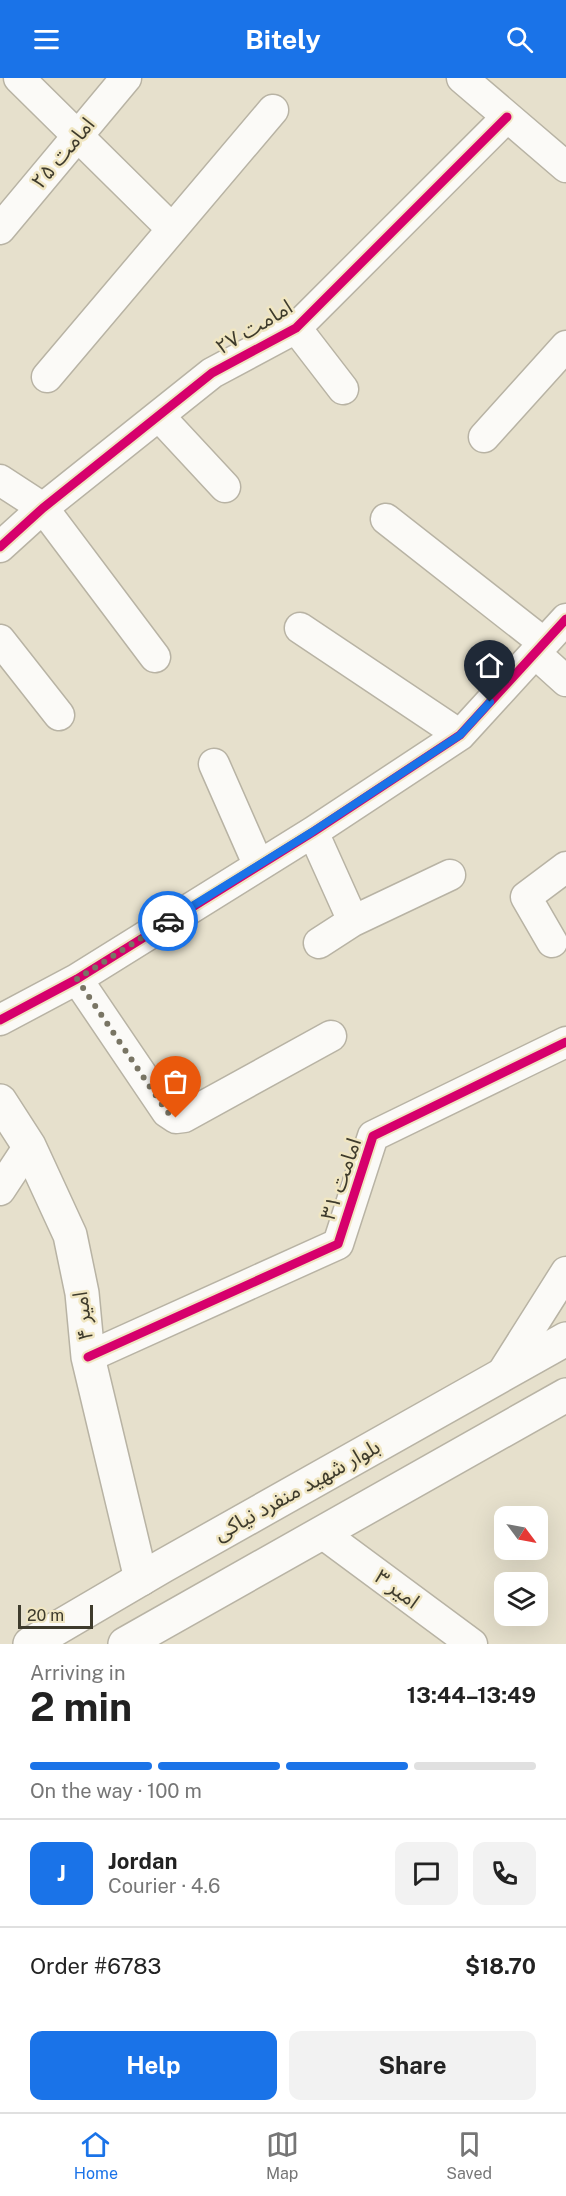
<!DOCTYPE html>
<html lang="en">
<head>
<meta charset="utf-8">
<style>
  :root { --surface:#fff; --page:#f2f2f2; --text:#222; --muted:#767676; --line:#e0e0e0; --accent:#1a73e8 }
  body { margin:0; font-family:"Public Sans","Noto Sans Arabic",sans-serif; background:var(--page); color:var(--text); height:100vh; display:flex; flex-direction:column; font-size:22px; white-space:nowrap }
  * { box-sizing:border-box; margin:0 }
  p { font-size:20px; color:var(--muted) }
  .icon { flex:none; width:33px; height:33px; fill:none; stroke:currentColor; stroke-width:2; stroke-linecap:round; stroke-linejoin:round }
  .map { position:relative; height:1566px; overflow:hidden }
  .details { display:flex; flex-direction:column; background:var(--surface); flex:1 }
  .details>* { flex:none }
  .needle { width:39px; rotate:122deg }
  .fabs { position:absolute; left:494px; top:1428px; display:grid; gap:12px }
  .fabs a { display:grid; place-items:center; width:54px; height:54px; border-radius:12px; background:var(--surface); box-shadow:0 6px 24px #0002; font-size:30px }
  .scale { position:absolute; left:18px; bottom:15px; width:75px; box-sizing:border-box; padding-left:6px; border:3px solid #3e3b2c; border-top:0; font-size:16px; line-height:21px; white-space:nowrap; color:#3e3b2c; -webkit-text-stroke:4px #f0e6c2; paint-order:stroke }
  .pin { position:absolute; display:grid; place-items:center; width:51px; height:51px; color:#fff; margin:-62px -26px; border-radius:50% 50% 50% 0; rotate:-45deg; box-shadow:0 0 6px #0007 }
  .pin .icon { rotate:45deg }
  .courier { position:absolute; display:grid; place-items:center; width:60px; height:60px; margin:-30px; border:4px solid #1a73e8; border-radius:50%; background:#fff; color:#222; box-shadow:0 2px 8px #0007 }
  .summary em { font-style:normal; font-weight:700 }
  .summary div { display:flex; flex-direction:column-reverse }
  .summary { display:flex; align-items:center; justify-content:space-between; height:102px; padding:0 30px }
  h1 { font-size:39px; font-weight:700; line-height:45px }
  .bar { display:grid; grid-template-columns:repeat(4,1fr); gap:9px 6px; align-content:center; height:72px; padding:0 30px }
  .bar i { height:8px; border-radius:4px; background:var(--line) }
  .bar .on { background:var(--accent) }
  .bar p { grid-column:span 4 }
  .line { display:flex; align-items:center; gap:15px; padding:0 30px; border-top:2px solid var(--line) }
  .line div { flex:1 }
  .round { display:grid; place-items:center; flex:none; width:63px; height:63px; border-radius:12px; background:var(--page) }
  .button { display:flex; gap:12px; margin-top:auto; padding:12px 30px }
  .button a { flex:1; height:69px; border-radius:12px; background:var(--accent); color:#fff; font-size:24px; font-weight:700; line-height:69px; text-align:center }
  .button a+a { background:var(--page); color:var(--text) }
  header { display:flex; justify-content:space-between; align-items:center; height:78px; padding:0 30px; background:var(--accent); color:#fff; font-size:27px; font-weight:700 }
  .tab-bar { display:flex; justify-content:space-around; align-items:center; height:84px; border-top:2px solid var(--line); background:var(--surface); font-size:16px; color:var(--muted) }
  .tab-bar a { display:grid; justify-items:center; gap:3px }
  .tab-bar .on { color:var(--accent) }
  .map>svg:first-child { display:block }
  .lines { fill:none; stroke-linecap:round; stroke-linejoin:round }
  .minor-casing { stroke:#b8b3a4; stroke-width:33 }
  .tertiary-casing { stroke:#b8b3a4; stroke-width:36 }
  .primary-casing { stroke:#b8b3a4; stroke-width:36 }
  .minor { stroke:#fbfaf7; stroke-width:30 }
  .tertiary { stroke:#fbfaf7; stroke-width:33 }
  .primary { stroke:#fbfaf7; stroke-width:33 }
  .cycleway-casing { stroke:#f0e6c2; stroke-width:13 }
  .cycleway { stroke:#d6006c; stroke-width:9 }
  .done { stroke:#797564; stroke-width:6; stroke-dasharray:0 10.8 }
  .route { stroke:#1a73e8; stroke-width:8 }
  .labels { text-anchor:middle; stroke-width:5; stroke-linejoin:round; paint-order:stroke }
  .street-label { font-size:21px; fill:#3e3b2c; stroke:#f0e6c2 }
</style>
</head>
<body>
<header><svg class="icon" aria-label="menu" viewBox="0 0 24 24"><path d="M4 6h16M4 12h16M4 18h16"/></svg>Bitely<svg class="icon" aria-label="search" viewBox="0 0 24 24"><circle cx="10" cy="10" r="6"/><path d="M15 15l6 6"/></svg></header>
<div class="map">
<svg width="566" height="1566" viewBox="0 0 566 1566">
  <rect width="100%" height="100%" fill="#e6e0cc"/>
  <g class="lines">
    <defs>
      <path id="minor" d="M19,0L172,151
        M462,0L566,89
        M0,151L126,0
        M296,250L343,311
        M47,299L273,32
        M159,338L225,409
        M484,359L566,268
        M0,402L43,430L155,579
        M386,441L544,565
        M0,469L43,430L212,295L296,250L507,39
        M300,550L460,657
        M0,562L59,637
        M535,575L566,603
        M214,686L258,786
        M313,754L353,843
        M552,864L526,819L566,789
        M319,865L353,843L450,797
        M77,901L167,1034L176,1040L184,1039L331,958
        M0,942L77,901L313,754L460,657L566,541
        M0,1112L29,1068
        M88,1279L338,1166L373,1058L566,964
        M501,1297L566,1194
        M322,1455L472,1566"/>
      <path id="tertiary" d="M0,1023L29,1068L70,1157L82,1215L88,1279L141,1501"/>
      <path id="primary" d="M30,1566L163,1488L566,1261
        M125,1566L566,1317"/>
    </defs>
    <!-- minor casing -->
    <use href="#minor" class="minor-casing"/>
    <!-- tertiary casing -->
    <use href="#tertiary" class="tertiary-casing"/>
    <!-- primary casing -->
    <use href="#primary" class="primary-casing"/>
    <!-- minor -->
    <use href="#minor" class="minor"/>
    <!-- tertiary -->
    <use href="#tertiary" class="tertiary"/>
    <!-- primary -->
    <use href="#primary" class="primary"/>
    <defs>
      <path id="cycleway" d="M0,469L43,430L212,295L296,250L507,39
        M0,942L77,901L313,754L460,657L566,541
        M88,1279L338,1166L373,1058L566,964"/>
    </defs>
    <!-- cycleway casing -->
    <use href="#cycleway" class="cycleway-casing"/>
    <!-- cycleway -->
    <use href="#cycleway" class="cycleway"/>
  </g>
  <g class="lines">
    <!-- done -->
    <path class="done" d="M168,843L77,901L167,1034L176,1040"/>
    <!-- route -->
    <path class="route" d="M168,843L312,754L460,657L490,624"/>
  </g>
  <g class="labels">
    <!-- street labels -->
    <g class="street-label">
      <text transform="translate(63 75) rotate(-50)" y="7">امامت ۲۵</text>
      <text transform="translate(254 249) rotate(-31)" y="7">امامت ۲۷</text>
      <text transform="translate(341 1101) rotate(-71)" y="7">امامت ۳۱</text>
      <text transform="translate(83 1238) rotate(-97)" y="7">امیر ۴</text>
      <text transform="translate(297 1412) rotate(-29)" y="7">بلوار شهید منفرد نیاکی</text>
      <text transform="translate(397 1511) rotate(37)" y="7">امیر ۳</text>
    </g>
  </g>
</svg>
<div class="fabs">
<a><svg class="needle" viewBox="-14 -14 28 28"><path d="M0-13l5 13h-10z" fill="#e53935"/><path d="M0 13l5-13h-10z" fill="#767676"/></svg></a>
<a><svg class="icon" aria-label="layers" viewBox="0 0 24 24"><path d="M12 4l9 5-9 5-9-5zM3 14l9 5 9-5"/></svg></a>
</div>
<div class="scale">20 m</div>
<div class="pin" style="left:176px;top:1040px;background:#ea580c"><svg class="icon" aria-label="bag" viewBox="0 0 24 24"><path d="M5 8h14l-1 12H6zM9 8a3 3 0 0 1 6 0"/></svg></div>
<div class="pin" style="left:490px;top:624px;background:#1f2937"><svg class="icon" aria-label="home" viewBox="0 0 24 24"><path d="M3 11l9-7 9 7M6 9v11h12V9"/></svg></div>
<div class="courier" style="left:168px;top:843px"><svg class="icon" aria-label="car" viewBox="0 0 24 24"><path d="M5 17H2v-5l4-1 3-4h7l3 4 3 1v5h-3M9 17h6M6 11h13"/><circle cx="7" cy="17" r="2"/><circle cx="17" cy="17" r="2"/></svg></div>
</div>
<section class="details">
<div class="summary"><div><h1>2 min</h1><p>Arriving in</p></div><em>13:44–13:49</em></div>
<div class="bar"><i class="on"></i><i class="on"></i><i class="on"></i><i></i><p>On the way · 100 m</p></div>
<div class="line" style="height:108px"><b class="round" style="background:var(--accent);color:#fff">J</b><div><b>Jordan</b><p>Courier · 4.6</p></div><a class="round"><svg class="icon" aria-label="chat" viewBox="0 0 24 24"><path d="M4 5h16v11H9l-5 4z"/></svg></a><a class="round"><svg class="icon" aria-label="phone" viewBox="0 0 24 24"><path d="M5 4h4l2 5-3 2q2 4 5 5l2-3 5 2v4C11 20 4 13 5 4z"/></svg></a></div>
<div class="line" style="height:78px"><div>Order #6783</div><b>$18.70</b></div>
<div class="button"><a>Help</a><a>Share</a></div>
</section>
<nav class="tab-bar">
<a class="on"><svg class="icon" aria-label="home" viewBox="0 0 24 24"><path d="M3 11l9-7 9 7M6 9v11h12V9"/></svg>Home</a>
<a><svg class="icon" aria-label="map" viewBox="0 0 24 24"><path d="M3 6l6-2 6 2 6-2v14l-6 2-6-2-6 2zM9 4v14M15 6v14"/></svg>Map</a>
<a><svg class="icon" aria-label="saved" viewBox="0 0 24 24"><path d="M7 4h10v16l-5-4-5 4z"/></svg>Saved</a>
</nav>
</body>
</html>
